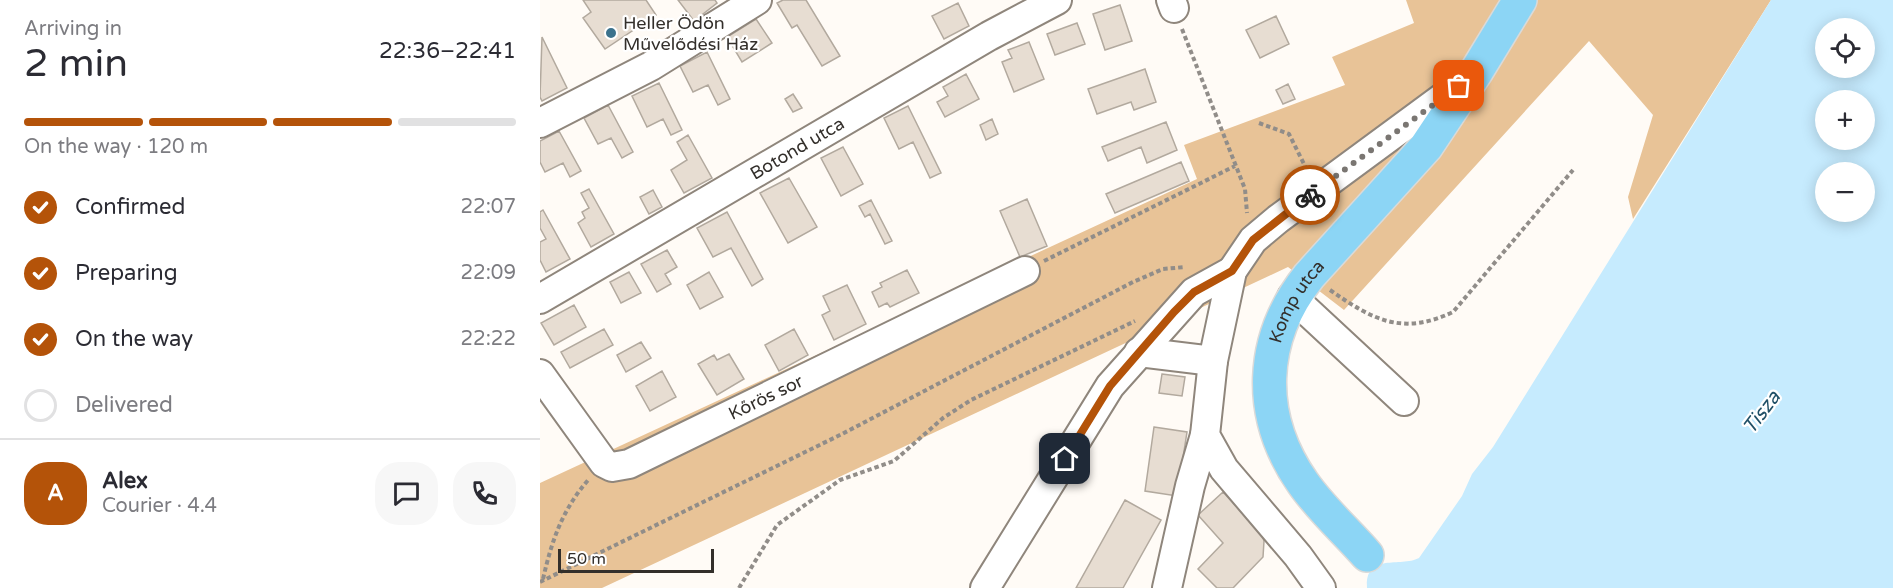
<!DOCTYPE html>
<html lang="en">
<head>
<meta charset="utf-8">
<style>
  :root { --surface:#fff; --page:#f7f7f7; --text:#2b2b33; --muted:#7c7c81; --line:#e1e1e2; --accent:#b45309 }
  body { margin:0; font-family:"Varela Round",sans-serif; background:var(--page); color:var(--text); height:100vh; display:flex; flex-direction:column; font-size:22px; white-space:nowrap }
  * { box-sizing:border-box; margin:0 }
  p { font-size:20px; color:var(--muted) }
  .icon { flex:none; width:33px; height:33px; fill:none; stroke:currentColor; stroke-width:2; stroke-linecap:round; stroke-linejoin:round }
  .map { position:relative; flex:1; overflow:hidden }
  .details { display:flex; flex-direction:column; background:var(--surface); width:540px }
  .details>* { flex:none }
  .controls { position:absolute; left:1275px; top:18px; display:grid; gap:12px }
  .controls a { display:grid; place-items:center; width:60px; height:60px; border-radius:50%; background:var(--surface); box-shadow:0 3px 15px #0003; font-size:30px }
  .scale { position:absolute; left:18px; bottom:15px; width:156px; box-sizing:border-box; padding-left:6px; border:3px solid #332f2b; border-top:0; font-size:16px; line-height:21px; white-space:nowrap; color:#332f2b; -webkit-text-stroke:4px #fff; paint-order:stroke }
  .pin { position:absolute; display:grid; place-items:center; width:51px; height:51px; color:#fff; margin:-26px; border-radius:12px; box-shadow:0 3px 9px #0006 }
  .courier { position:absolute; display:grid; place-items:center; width:60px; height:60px; margin:-30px; border:4px solid #b45309; border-radius:50%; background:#fff; color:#222; box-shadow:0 2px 8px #0007 }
  .overview em { font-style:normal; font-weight:600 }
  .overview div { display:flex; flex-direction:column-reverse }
  .overview { display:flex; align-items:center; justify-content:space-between; height:102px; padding:0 24px }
  h1 { font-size:39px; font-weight:600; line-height:45px }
  .bar { display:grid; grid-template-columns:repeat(4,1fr); gap:9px 6px; align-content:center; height:72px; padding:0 24px }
  .bar i { height:8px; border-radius:4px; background:var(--line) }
  .bar .selected { background:var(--accent) }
  .bar p { grid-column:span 4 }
  .line { display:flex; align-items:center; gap:15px; padding:0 24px; border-top:2px solid var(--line) }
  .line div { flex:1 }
  .round { display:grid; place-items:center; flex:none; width:63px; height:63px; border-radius:24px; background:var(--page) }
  ol { padding:0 24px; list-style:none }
  li { display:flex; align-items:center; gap:18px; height:66px }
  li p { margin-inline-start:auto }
  li .icon { padding:6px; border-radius:50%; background:var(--accent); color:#fff; stroke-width:4 }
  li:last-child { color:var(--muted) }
  li i { width:33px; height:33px; border:3px solid var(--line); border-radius:50% }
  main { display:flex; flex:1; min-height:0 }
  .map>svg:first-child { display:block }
  .green { fill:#e8c397 }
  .water { fill:#c6ebfe; fill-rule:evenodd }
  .building { fill:#e7ddd2; stroke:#b2a99e; stroke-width:1.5 }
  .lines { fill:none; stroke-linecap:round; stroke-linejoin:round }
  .minor-casing { stroke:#8f867c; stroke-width:32 }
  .major-casing { stroke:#dadad9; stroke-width:36 }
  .path { stroke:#918d89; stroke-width:4; stroke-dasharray:4.5 3; stroke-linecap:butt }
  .minor { stroke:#fff; stroke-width:28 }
  .major { stroke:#8cd5f5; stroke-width:33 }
  .done { stroke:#7a7672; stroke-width:6; stroke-dasharray:0 10.8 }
  .route { stroke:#b45309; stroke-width:8 }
  .poi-dot { fill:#3b728d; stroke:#fff; stroke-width:2 }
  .labels { text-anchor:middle; stroke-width:4.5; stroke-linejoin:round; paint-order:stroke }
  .poi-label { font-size:18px; fill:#332f2b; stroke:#fff; text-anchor:start }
  .street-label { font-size:18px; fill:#332f2b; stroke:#fff }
  .water-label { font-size:20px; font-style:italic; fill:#215168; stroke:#fff }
</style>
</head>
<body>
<main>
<section class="details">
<div class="overview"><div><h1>2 min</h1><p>Arriving in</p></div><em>22:36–22:41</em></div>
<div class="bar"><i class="selected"></i><i class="selected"></i><i class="selected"></i><i></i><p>On the way · 120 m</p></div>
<ol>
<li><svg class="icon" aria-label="check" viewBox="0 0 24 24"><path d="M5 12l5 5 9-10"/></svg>Confirmed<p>22:07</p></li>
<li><svg class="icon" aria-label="check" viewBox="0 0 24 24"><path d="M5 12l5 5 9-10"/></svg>Preparing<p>22:09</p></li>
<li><svg class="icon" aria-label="check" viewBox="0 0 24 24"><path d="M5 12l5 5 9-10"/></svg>On the way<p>22:22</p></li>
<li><i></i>Delivered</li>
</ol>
<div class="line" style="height:108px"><b class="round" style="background:var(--accent);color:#fff">A</b><div><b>Alex</b><p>Courier · 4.4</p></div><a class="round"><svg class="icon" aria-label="chat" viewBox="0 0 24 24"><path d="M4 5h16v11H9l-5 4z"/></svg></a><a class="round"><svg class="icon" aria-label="phone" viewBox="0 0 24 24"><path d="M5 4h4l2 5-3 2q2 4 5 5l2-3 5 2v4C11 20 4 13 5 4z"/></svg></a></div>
</section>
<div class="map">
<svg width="1353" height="588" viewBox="0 0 1353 588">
  <rect width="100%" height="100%" fill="#fffbf6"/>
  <!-- green -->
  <path class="green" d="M866,0H1231L1093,219L1088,197L1113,115L1049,41L804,310L748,267L62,588H0V483L657,179L644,145L805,85L792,57L874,23Z"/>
  <!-- water -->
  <path class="water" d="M1231,0H1353V588H827C825,552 859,568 879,558L922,496L932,474L953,447ZM1286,28H1324V68H1286ZM1286,100H1324V140H1286ZM1286,172H1324V212H1286Z"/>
  <!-- building -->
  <path class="building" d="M43,0H106L116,15L65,49L43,18L51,12Z
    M138,0H175L177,3L154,21Z
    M243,0H266L300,56L282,66L257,25L252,28L237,3Z
    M418,3L429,26L404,39L392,16Z
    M580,5L592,41L565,50L553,14Z
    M736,16L749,44L720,58L706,30Z
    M216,19L232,43L202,62L187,37Z
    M537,23L545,44L515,55L507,34Z
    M2,37L27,88L2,101L0,97Z
    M489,42L504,79L474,92L462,62L472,58L468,50Z
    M167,52L190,99L178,105L168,85L153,92L140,66Z
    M605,69L616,102L594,110L591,102L557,114L548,89Z
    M426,74L439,99L405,117L397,102L408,96L403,87Z
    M119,83L142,130L131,135L123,119L107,127L92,96Z
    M748,84L755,99L743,104L736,90Z
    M253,94L262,108L253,112L245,99Z
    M68,105L93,152L82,158L71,138L58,144L44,118Z
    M368,106L401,173L390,178L373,142L359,149L344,118Z
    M452,119L458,134L446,140L440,125Z
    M626,122L637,150L607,163L601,147L568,161L562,147Z
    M19,131L41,171L30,177L23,163L5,172L0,162V141Z
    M148,135L172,178L144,193L131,170L147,160L137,142Z
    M303,147L323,184L301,196L281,158Z
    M641,162L649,181L575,213L566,194Z
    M249,178L277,227L248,243L220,193Z
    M49,189L74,234L51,247L38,223L45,218L42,212L49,208L41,193Z
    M113,190L122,207L109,214L100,197Z
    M487,199L507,246L480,257L460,211Z
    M331,200L352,241L345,244L330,214L325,217L319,206Z
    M3,210L30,259L6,272L0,260V242L6,239L0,228V212Z
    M187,212L223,279L212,286L191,248L173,257L157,228Z
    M127,250L137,267L125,274L131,284L117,292L101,264Z
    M367,270L379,293L350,307L347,303L339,307L332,292L342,287L340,283Z
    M89,272L101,293L81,303L70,282Z
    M169,272L183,297L160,309L147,285Z
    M307,285L326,324L294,340L282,315L290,311L283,296Z
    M34,305L46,327L14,345L1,323Z
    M64,329L73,345L30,368L21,352Z
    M254,329L268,355L239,371L225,345Z
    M101,342L111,358L86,372L77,355Z
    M189,354L204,379L177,395L158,364L174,355L177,360Z
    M122,371L136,397L110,411L96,386Z
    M622,374L645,377L642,396L619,393Z
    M614,427L647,432L637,496L605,491Z
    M683,492L722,534L724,541L723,557L693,588H677L658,569L683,543L658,515Z
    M585,500L621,520L583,588H536Z"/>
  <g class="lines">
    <defs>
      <g id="minor">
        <path d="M631,0L634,8"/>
        <path d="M0,123L111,66L217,0"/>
        <path d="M752,297L864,401"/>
        <path id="s1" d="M0,299L449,36L517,0"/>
        <path d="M599,352L673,361"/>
        <path id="s2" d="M0,374L64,463L72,467L89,464L485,271"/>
        <path d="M445,588L570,386L654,292L692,271"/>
        <path d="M627,588L650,486L665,435"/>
        <path d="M781,588L758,556L684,469L665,435L673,361L692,271L713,240L738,219L928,79"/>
      </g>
      <g id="major">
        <path id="s3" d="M827,555C806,531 781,509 763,483C716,416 719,339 769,276L886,147L936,72L980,0"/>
      </g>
    </defs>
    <!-- minor casing -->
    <use href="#minor" class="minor-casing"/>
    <!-- major casing -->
    <use href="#major" class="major-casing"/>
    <!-- path -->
    <path class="path" d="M642,29L705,189L707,213
      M719,123L749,134L766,168
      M504,261L695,166
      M790,290C833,320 862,336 913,312L1033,170
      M3,579C12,540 22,510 49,479
      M0,582L302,434L593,282L623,269L645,267
      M199,588L237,525L300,480L354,461L403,418L431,400L595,321"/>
    <!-- minor -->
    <use href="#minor" class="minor"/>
    <!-- major -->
    <use href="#major" class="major"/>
  </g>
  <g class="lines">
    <!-- done -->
    <path class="done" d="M770,195L919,86"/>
    <!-- route -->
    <path class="route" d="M525,459L570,386L634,312L654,292L692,271L713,240L770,195"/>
  </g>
  <!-- markers -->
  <circle class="poi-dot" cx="71" cy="33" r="6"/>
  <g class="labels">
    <!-- poi labels -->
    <g class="poi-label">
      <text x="83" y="29">Heller Ödön<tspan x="83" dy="21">Művelődési Ház</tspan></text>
    </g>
    <!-- street labels -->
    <g class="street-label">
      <text dy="6" stroke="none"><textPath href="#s1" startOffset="298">Botond utca</textPath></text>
      <text dy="6" stroke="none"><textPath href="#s3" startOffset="291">Komp utca</textPath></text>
      <text dy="6" stroke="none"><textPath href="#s2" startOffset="288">Kőrös sor</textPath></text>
    </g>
    <!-- water labels -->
    <g class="water-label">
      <text transform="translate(1221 412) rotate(-53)" y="7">Tisza</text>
    </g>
  </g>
</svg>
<div class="controls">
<a><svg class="icon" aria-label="locate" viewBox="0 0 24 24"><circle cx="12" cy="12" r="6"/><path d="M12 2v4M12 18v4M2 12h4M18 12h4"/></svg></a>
<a>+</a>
<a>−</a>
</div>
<div class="scale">50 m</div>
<div class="pin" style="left:919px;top:86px;background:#ea580c"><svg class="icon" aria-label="bag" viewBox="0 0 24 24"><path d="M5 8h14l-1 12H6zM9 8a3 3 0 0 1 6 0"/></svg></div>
<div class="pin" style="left:525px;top:459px;background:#1f2937"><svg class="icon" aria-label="home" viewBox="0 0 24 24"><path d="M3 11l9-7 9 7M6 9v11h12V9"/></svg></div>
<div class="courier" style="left:770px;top:195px"><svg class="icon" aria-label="bike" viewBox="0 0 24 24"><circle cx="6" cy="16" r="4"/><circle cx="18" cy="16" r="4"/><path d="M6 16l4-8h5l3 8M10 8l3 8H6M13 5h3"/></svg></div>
</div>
</main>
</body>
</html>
